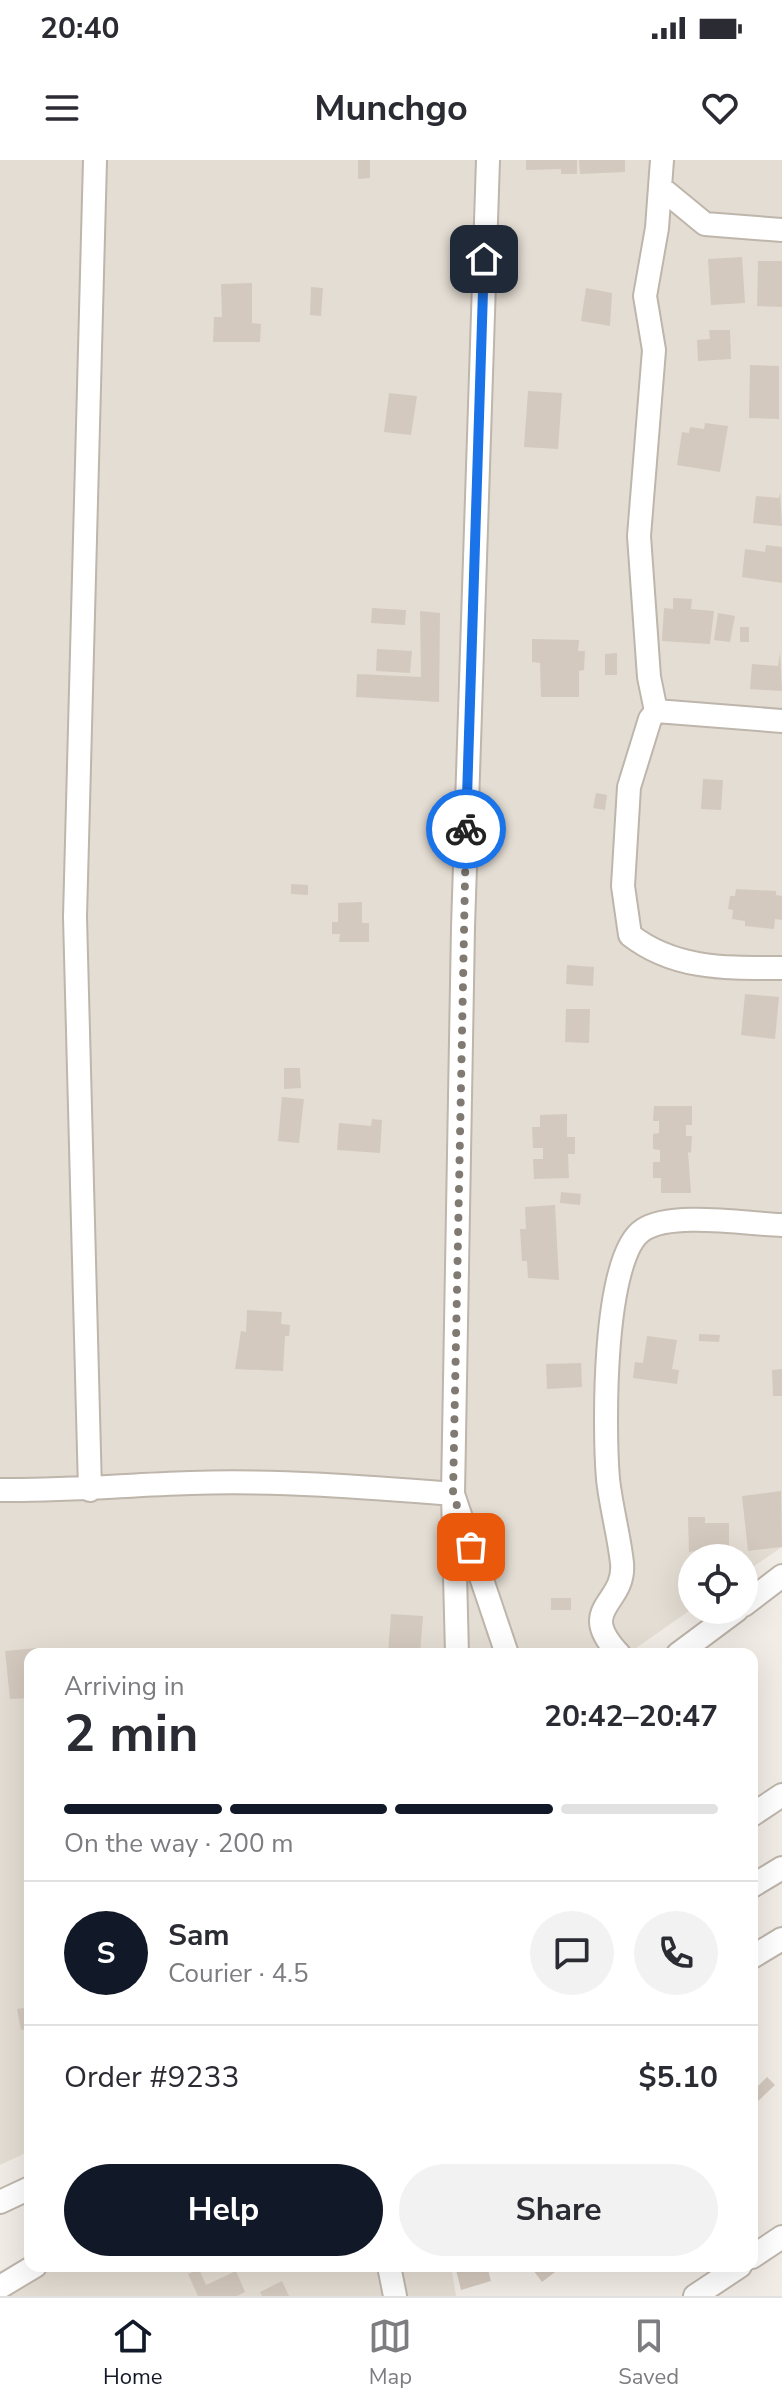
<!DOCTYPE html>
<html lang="en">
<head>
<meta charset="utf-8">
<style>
  :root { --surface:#fff; --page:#f2f2f3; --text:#2b2b33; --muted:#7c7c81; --line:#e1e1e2; --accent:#111827 }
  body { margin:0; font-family:"Nunito Sans",sans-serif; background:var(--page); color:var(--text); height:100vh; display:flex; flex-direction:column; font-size:30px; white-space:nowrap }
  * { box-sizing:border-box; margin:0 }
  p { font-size:26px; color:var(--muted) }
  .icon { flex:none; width:44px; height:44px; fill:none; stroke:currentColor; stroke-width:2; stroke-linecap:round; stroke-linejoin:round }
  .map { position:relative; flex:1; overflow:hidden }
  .sheet { position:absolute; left:24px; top:1488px; width:734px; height:624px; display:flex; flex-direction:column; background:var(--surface); border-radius:16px; box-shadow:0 8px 32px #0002 }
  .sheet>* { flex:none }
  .controls { position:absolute; left:678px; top:1384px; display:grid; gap:16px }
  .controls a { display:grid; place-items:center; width:80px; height:80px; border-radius:50%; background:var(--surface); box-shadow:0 8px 32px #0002; font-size:40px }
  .pin { position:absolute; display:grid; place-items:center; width:68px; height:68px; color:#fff; margin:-34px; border-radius:16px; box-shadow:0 4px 12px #0006 }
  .courier { position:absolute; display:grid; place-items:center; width:80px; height:80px; margin:-40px; border:6px solid #1a73e8; border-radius:50%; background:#fff; color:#222; box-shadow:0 2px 10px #0007 }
  .head em { font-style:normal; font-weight:700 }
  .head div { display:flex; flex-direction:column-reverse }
  .head { display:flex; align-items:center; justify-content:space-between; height:136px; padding:0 40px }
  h1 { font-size:52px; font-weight:700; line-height:60px }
  .bar { display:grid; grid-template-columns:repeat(4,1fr); gap:12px 8px; align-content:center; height:96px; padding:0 40px }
  .bar i { height:10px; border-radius:6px; background:var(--line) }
  .bar .current { background:var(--accent) }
  .bar p { grid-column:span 4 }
  .line { display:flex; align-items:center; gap:20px; padding:0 40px; border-top:2px solid var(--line) }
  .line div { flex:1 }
  .round { display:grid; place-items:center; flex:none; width:84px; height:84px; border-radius:42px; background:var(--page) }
  .action { display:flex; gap:16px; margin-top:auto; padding:16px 40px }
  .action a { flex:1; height:92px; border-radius:48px; background:var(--accent); color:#fff; font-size:32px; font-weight:700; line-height:92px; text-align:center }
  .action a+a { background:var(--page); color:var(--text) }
  .status { display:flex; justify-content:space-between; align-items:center; height:56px; padding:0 40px; background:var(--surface); direction:ltr }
  .status svg { height:22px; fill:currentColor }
  header { display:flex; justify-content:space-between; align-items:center; height:104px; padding:0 40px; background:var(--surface); font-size:36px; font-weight:700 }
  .tabs { display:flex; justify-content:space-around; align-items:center; height:112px; border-top:2px solid var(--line); background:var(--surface); font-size:22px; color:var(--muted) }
  .tabs a { display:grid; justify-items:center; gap:4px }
  .tabs .current { color:var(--accent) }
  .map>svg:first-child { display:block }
  .residential { fill:#e4ddd3 }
  .building { fill:#d4c9be }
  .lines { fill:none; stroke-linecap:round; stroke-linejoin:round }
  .minor-casing { stroke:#beb5ab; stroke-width:26 }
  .minor { stroke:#fff; stroke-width:22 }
  .done { stroke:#807a73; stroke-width:8; stroke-dasharray:0 14.4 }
  .route { stroke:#1a73e8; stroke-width:10 }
</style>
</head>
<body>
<div class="status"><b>20:40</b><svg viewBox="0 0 49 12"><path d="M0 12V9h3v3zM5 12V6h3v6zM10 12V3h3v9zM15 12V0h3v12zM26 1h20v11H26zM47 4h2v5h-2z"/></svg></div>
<header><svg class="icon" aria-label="menu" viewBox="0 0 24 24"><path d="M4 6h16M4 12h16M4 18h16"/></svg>Munchgo<svg class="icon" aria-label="heart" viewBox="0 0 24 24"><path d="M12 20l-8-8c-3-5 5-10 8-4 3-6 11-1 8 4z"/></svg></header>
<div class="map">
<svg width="782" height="2136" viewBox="0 0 782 2136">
  <rect width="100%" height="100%" fill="#f1ece5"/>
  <!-- residential -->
  <path class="residential" d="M0,0H782V1387L744,1413V1398H692V1449L636,1488L635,1494H30V1991L0,2005Z
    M33,2106H451L456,2136H0Z"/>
  <!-- building -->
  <path class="building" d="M358,0H370V18L358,19Z
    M526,0H577V14H561V9L526,10Z
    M579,0H625V12L580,14Z
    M742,97L745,143L711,145L708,99Z
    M758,101H782V147L757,146Z
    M252,123V163L261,164L260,182H213L214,157H222L221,124Z
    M311,127L323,128L321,156L310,155Z
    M586,128L612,133L610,166L581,161Z
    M709,170H730L731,199L698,201L697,180L710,179Z
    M750,205L779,206V259L749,258Z
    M528,231L562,233L558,289L524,287Z
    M389,233L417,236L411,275L384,272Z
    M705,263L728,266L720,312L677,305L682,272L689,273L690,267L704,269Z
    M780,332L782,366L753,363L756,336L779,338Z
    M766,385L782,387V423L742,417L745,389L765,392Z
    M673,438L692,439L691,449L714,451L710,484L662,481L664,448L673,449Z
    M372,448L406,450L405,465L371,463Z
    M420,451L440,453L439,542L356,537L357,514L421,517Z
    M718,453L735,456L730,482L714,480Z
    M740,467H749V482H740Z
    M532,479L579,480L578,491H585L584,510L579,511V537H541L540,503L532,502Z
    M377,489L412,491L410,513L376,511Z
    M780,492L782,531L750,529L752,504L778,506Z
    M617,493V515H605V494Z
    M703,619L723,620L721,650L701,649Z
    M596,633L607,635L605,650L593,648Z
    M291,724L308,725V735L291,734Z
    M736,729L776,731V735L782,736V760L775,759L774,769L745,766V761L732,759L733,750L728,749L730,736H735Z
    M362,742V763H369V782H339L340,774H332V762H338V743Z
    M567,805L594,807L593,826L566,824Z
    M745,834L779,837L775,879L741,875Z
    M566,849H590L589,883L565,882Z
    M284,908H300L301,928L284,929Z
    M282,937L304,939L299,983L278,981Z
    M654,946H692V965H686V976H692L691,993L688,992L691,1033H661V1018H653V1002H660V990L653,989V974L659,973V961H653Z
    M567,954V977H575V994H568L569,1018L534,1019L533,999H543V988H533L532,967H540V955Z
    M372,959L382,960L380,993L337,990L339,963L371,966Z
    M561,1032L581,1034L580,1045L560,1043Z
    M555,1045L559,1120L528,1118L527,1101H522L520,1069H526L525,1047Z
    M247,1150L282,1152L281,1164L290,1165L289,1176H285L283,1211L235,1209L241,1171L246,1172Z
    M699,1174L720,1175L719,1182L699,1181Z
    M647,1176L677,1180L672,1209L679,1210L677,1224L633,1218L635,1202L643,1203Z
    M581,1203L582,1227L547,1229L546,1204Z
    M782,1209V1236H773L772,1210Z
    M781,1331L782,1387L748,1391L742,1336Z
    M688,1357H705V1363H729V1390L706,1391L707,1398H694V1391L689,1392Z
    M551,1438H571V1450H551Z
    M391,1454L423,1456L420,1494H388Z
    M37,1488L38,1494H30V1538L10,1539L5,1491Z
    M30,1847V1868L21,1870L17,1849Z
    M767,1917L775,1925L757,1942L752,1932Z
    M455,2106H487L491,2121L461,2130Z
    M530,2106H563L542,2122Z
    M199,2109L206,2125L236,2111L245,2132L237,2136H198L188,2114Z
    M282,2121L289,2136H262L260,2132Z"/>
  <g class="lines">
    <defs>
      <path id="minor" d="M662,0L657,68L645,136L654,190L639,376L649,517L656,551L650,559L629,627L623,726L630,775C675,810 727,808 782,808
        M660,27L705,64L782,70
        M656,551L782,561
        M0,1330C64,1331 126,1325 190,1323C277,1320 366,1327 453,1334L507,1494
        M90,1330L75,757L95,0
        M744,1445L782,1416
        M457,1494L453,1334L463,767L488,0
        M619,1494C575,1447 626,1445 622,1403C619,1375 611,1347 608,1319C604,1272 602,1096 643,1070C671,1051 748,1064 782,1065
        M678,1494L737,1450
        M752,1655L782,1635
        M752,1726L782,1708
        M752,1797L782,1779
        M0,2042L30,2028
        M752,2097L782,2077
        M389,2106L395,2136
        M0,2127L35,2106
        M695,2136L740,2106"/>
    </defs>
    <!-- minor casing -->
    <use href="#minor" class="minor-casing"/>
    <!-- minor -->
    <use href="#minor" class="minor"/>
  </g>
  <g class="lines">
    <!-- done -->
    <path class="done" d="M466,669L453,1334L471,1387"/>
    <!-- route -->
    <path class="route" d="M466,669L484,99"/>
  </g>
</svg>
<div class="controls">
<a><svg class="icon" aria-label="locate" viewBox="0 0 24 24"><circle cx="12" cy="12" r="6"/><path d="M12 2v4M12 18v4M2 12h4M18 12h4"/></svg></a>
</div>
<div class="pin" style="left:471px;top:1387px;background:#ea580c"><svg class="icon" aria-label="bag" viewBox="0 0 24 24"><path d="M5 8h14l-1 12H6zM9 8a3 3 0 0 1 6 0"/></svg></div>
<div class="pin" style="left:484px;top:99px;background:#1f2937"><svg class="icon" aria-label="home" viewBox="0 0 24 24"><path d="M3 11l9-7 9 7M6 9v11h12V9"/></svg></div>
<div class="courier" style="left:466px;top:669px"><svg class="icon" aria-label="bike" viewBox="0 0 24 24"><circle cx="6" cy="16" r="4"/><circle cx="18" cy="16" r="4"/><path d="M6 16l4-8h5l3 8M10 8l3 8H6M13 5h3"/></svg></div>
<section class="sheet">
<div class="head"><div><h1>2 min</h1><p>Arriving in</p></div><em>20:42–20:47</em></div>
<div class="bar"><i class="current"></i><i class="current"></i><i class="current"></i><i></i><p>On the way · 200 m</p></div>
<div class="line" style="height:144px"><b class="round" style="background:var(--accent);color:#fff">S</b><div><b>Sam</b><p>Courier · 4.5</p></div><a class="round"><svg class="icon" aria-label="chat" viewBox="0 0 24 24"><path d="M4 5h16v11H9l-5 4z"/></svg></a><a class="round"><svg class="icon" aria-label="phone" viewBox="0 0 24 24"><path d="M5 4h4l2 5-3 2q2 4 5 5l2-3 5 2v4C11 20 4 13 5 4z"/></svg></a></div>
<div class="line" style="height:104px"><div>Order #9233</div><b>$5.10</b></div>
<div class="action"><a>Help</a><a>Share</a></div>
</section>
</div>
<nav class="tabs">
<a class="current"><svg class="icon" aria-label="home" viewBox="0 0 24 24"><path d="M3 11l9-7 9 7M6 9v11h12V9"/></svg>Home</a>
<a><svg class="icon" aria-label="map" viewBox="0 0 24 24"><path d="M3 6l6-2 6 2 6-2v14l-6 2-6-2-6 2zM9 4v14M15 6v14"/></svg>Map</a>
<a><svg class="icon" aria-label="saved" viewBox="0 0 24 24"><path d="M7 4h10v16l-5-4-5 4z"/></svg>Saved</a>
</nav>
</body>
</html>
